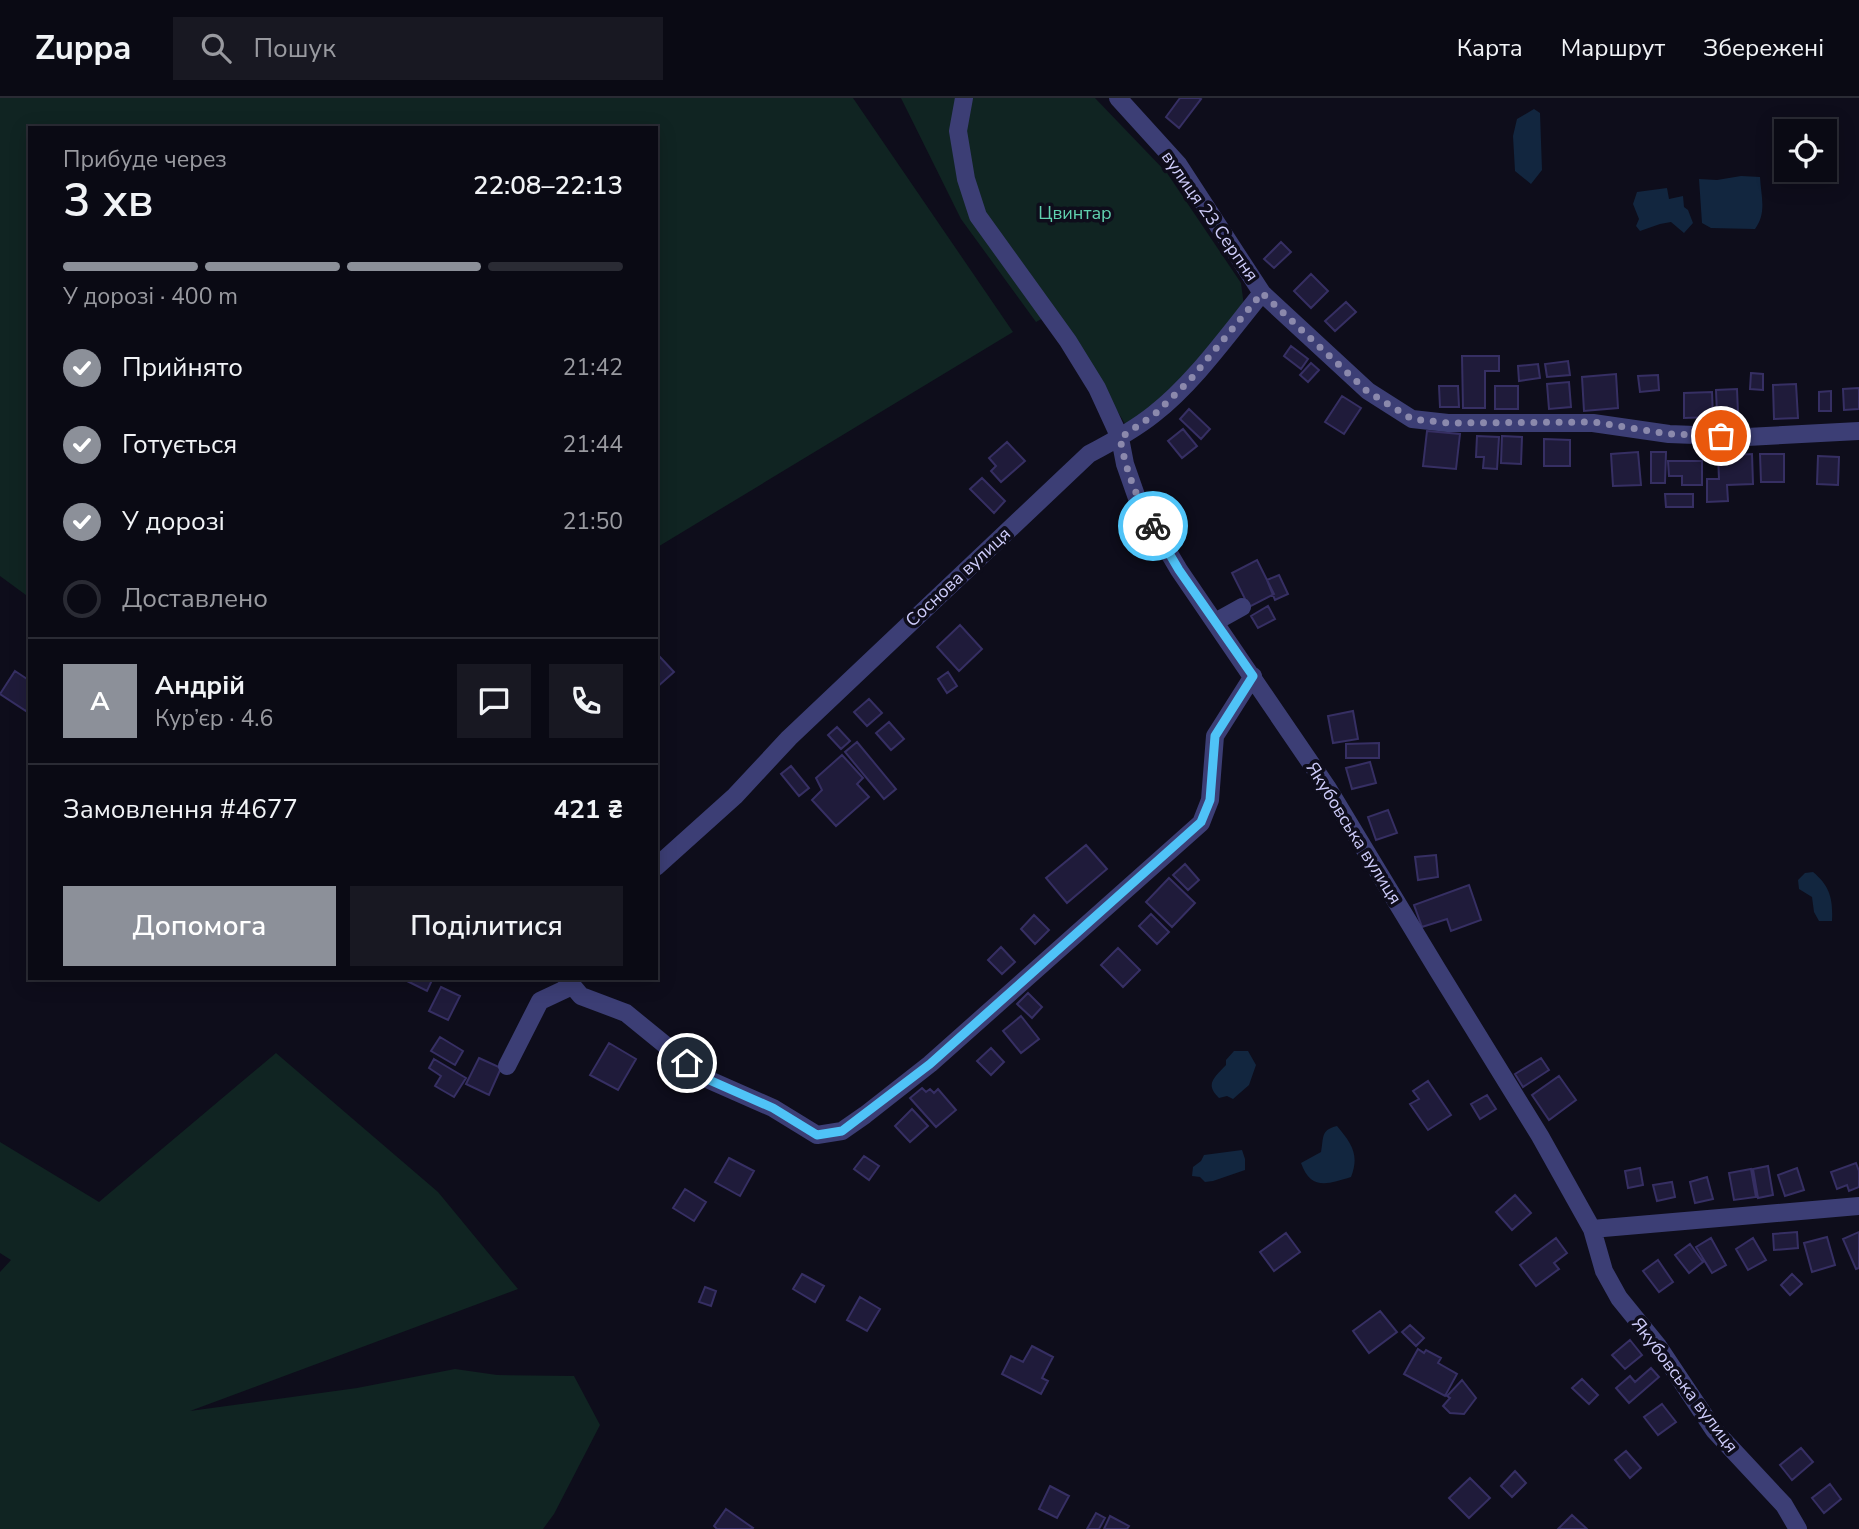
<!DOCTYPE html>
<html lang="uk">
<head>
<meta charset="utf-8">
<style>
  :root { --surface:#0a0a14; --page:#181822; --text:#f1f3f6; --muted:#999aa0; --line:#2a2b34; --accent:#8c9099 }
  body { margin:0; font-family:"Nunito Sans",sans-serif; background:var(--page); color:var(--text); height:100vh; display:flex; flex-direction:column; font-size:26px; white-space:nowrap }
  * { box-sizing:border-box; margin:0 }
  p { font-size:23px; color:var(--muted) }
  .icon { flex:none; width:38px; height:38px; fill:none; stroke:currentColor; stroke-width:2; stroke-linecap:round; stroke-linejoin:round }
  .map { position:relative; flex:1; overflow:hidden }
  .details { position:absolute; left:28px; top:28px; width:630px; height:854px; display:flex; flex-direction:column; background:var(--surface); border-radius:0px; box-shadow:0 4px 18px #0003,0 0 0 2px var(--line) }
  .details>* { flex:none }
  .fabs { position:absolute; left:1774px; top:21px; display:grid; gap:14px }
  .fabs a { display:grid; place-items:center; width:63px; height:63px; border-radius:0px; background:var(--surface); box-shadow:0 4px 18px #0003,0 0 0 2px var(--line); font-size:35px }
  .pin { position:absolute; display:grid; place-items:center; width:60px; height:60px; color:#fff; margin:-30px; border:4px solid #fff; border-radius:50%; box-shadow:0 2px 7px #0007 }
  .courier { position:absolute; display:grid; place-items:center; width:70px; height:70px; margin:-35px; border:5px solid #4fc3f7; border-radius:50%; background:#fff; color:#222; box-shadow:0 2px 9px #0007 }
  .headline em { font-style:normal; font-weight:600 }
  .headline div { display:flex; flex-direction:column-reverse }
  .headline { display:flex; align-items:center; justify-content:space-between; height:119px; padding:0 35px }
  h1 { font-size:46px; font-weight:600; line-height:52px }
  .bar { display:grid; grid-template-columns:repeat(4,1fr); gap:10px 7px; align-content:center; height:84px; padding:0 35px }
  .bar i { height:9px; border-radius:5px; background:var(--line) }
  .bar .on { background:var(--accent) }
  .bar p { grid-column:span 4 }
  .line { display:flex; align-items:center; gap:18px; padding:0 35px; border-top:2px solid var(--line) }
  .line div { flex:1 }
  .round { display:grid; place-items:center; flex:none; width:74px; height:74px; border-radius:0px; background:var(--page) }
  ol { padding:0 35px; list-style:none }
  li { display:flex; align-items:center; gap:21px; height:77px }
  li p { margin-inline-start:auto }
  li .icon { padding:7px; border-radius:50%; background:var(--accent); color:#fff; stroke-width:4 }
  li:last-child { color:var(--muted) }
  li i { width:38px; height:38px; border:4px solid var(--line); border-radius:50% }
  .primary-button { display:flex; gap:14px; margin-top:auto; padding:14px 35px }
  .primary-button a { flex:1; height:80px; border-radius:0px; background:var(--accent); color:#fff; font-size:28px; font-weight:600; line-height:80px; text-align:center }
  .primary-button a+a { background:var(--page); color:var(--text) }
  header { display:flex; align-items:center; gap:42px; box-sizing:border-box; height:98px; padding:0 35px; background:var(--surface); border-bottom:2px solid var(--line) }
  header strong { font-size:33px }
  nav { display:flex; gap:38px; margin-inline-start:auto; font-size:24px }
  .search { width:490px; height:63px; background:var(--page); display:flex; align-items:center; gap:18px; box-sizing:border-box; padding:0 24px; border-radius:0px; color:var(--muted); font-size:26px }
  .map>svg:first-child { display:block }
  .green { fill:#102422 }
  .water { fill:#12263f }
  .building { fill:#1f1b3a; stroke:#362f63; stroke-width:2 }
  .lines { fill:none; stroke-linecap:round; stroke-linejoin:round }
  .minor { stroke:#3c3e75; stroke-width:18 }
  .done { stroke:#8b89ac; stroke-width:7; stroke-dasharray:0 12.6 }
  .route { stroke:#4fc3f7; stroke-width:9 }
  .labels { text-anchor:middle; stroke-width:7; stroke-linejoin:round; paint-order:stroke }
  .park-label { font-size:18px; fill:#60d1ae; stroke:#0e0d1b }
  .street-label { font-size:18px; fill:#ceccfa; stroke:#0e0d1b }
</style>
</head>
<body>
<header>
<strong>Zuppa</strong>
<div class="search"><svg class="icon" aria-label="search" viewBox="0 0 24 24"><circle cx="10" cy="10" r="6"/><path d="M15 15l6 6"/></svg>Пошук</div>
<nav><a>Карта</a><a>Маршрут</a><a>Збережені</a></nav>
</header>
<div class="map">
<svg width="1859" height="1431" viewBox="0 0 1859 1431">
  <rect width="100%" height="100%" fill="#0e0d1b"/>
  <!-- green -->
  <path class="green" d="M0,0H853L1013,234L656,450V30H30V500L0,478Z
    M901,0H1095L1167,75L1241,185L1244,208L1186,276L1158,303L1127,329L1056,213L1036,224L961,121Z
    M276,955L438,1094L518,1191L190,1313L357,1290L455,1271L497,1277L574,1278L600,1327L554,1416L543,1431H0V1174L11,1162L0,1155V1044L99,1104Z"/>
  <!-- water -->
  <path class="water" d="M1534,11L1540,15L1542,72L1531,86L1515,73L1513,38L1517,21Z
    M1741,78L1760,79C1761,98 1767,115 1755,131L1711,130L1702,125L1699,81L1717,82Z
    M1667,90L1669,101L1683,98L1684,109L1688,112L1693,125L1684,135L1671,124L1660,126L1640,133L1636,128L1639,121L1633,106L1637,94Z
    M1813,774C1830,788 1833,801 1832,823H1819L1814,814L1812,799L1799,791L1798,782L1805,775Z
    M1234,953H1248L1256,967L1249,987L1233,1001L1227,998L1219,1000C1204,986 1215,979 1226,967V962Z
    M1337,1028C1351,1045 1360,1056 1351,1079C1328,1086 1311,1093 1301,1065L1321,1054C1324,1040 1320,1032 1337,1028Z
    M1242,1052L1245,1061V1072L1213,1083L1205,1084L1200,1079L1192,1078L1193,1069L1201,1063L1204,1057Z"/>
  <!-- building -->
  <path class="building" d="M1180,0H1199L1201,1L1179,30L1166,19Z
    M1281,144L1291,154L1274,170L1264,161Z
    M1311,176L1328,193L1311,210L1294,193Z
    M1346,204L1356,214L1335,233L1325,223Z
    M1291,248L1308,261L1301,271L1284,258Z
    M1462,258H1499V273H1485V310H1463Z
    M1568,263L1570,277L1547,279L1545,266Z
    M1311,265L1319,272L1308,284L1300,277Z
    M1538,266L1540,280L1519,283L1518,268Z
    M1751,275L1763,276V292L1750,291Z
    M1616,276L1618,310L1584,313L1582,279Z
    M1658,277L1659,292L1640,294L1638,278Z
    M1569,284L1571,309L1549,311L1547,286Z
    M1796,286L1798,320L1774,321L1773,287Z
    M1439,288H1458L1459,309H1440Z
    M1495,288H1518V311H1495Z
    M1859,290V311L1844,312L1843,291Z
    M1737,291L1738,315L1717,316L1716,292Z
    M1831,293V313H1819V294Z
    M1712,294L1713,319L1684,320V295Z
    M1342,298L1361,310L1344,336L1325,324Z
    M1189,311L1210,331L1201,341L1180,321Z
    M1183,331L1197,348L1182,360L1168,343Z
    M1427,333L1460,336L1456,371L1423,368Z
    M1477,338L1499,339L1497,371L1483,370L1484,359H1476Z
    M1502,338L1522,339L1521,366L1501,365Z
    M1544,341L1570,342V368H1544Z
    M1007,344L1025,363L1001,384L991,373L996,368L989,360Z
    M1638,354L1641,387L1613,388L1611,356Z
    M1651,354H1666L1665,385H1651Z
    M1752,356L1753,386L1727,387L1728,403L1707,404V381H1719L1718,358Z
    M1760,356H1784V384H1761Z
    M1818,358L1839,359L1838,387L1817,386Z
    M1668,363H1702V387H1682V378H1669Z
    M982,380L1005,403L994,415L970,391Z
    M1665,396H1693V409H1666Z
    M1257,462L1274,496L1249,509L1232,475Z
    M1279,477L1288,496L1275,502L1267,482Z
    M1268,508L1275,521L1258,530L1251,518Z
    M960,527L982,551L959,573L937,549Z
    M660,559L674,574L656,590V562Z
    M15,573L30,583V607L26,613L0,596Z
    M948,574L957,588L947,595L938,581Z
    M869,601L882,615L867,628L854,614Z
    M1353,613L1358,641L1333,645L1328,618Z
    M889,624L904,641L891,652L876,635Z
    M837,629L850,643L841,651L828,637Z
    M857,644L896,691L884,701L845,654Z
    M1379,645V660H1346V646Z
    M842,657L863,680L857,686L869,699L836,728L812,702L822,692L816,680Z
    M1370,664L1376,685L1352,691L1346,670Z
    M791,668L809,690L799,698L781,676Z
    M1388,712L1397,735L1376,742L1368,719Z
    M1086,747L1107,771L1067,805L1046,780Z
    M1436,757L1438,779L1418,782L1415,759Z
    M1185,766L1199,782L1188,792L1173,777Z
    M1169,780L1195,805L1172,829L1146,804Z
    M1469,787L1481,822L1451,833L1447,821L1422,829L1414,807Z
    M1151,816L1169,834L1157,846L1139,828Z
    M1034,817L1049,832L1035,846L1021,831Z
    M1001,849L1015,864L1002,876L988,862Z
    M1118,850L1140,872L1123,889L1101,867Z
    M401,880H433L427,893Z
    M441,889L460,898L448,922L429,913Z
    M1028,895L1042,909L1032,920L1017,906Z
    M1021,918L1039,941L1021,955L1003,933Z
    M440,939L463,953L455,967L431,953Z
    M609,945L636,961L618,992L590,977Z
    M991,950L1004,964L991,977L977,963Z
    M479,960L501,970L489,997L466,986Z
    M1541,960L1549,972L1523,989L1515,976Z
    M434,961L466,980L454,999L435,988L441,978L429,970Z
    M1559,978L1576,1002L1549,1022L1532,997Z
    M1428,983L1451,1017L1428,1032L1410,1006L1419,1001L1413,993Z
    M922,990L926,994L930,991L934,995L938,991L956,1012L936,1029L910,1000Z
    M1487,997L1496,1011L1480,1021L1471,1006Z
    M912,1011L928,1028L910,1044L895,1028Z
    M864,1058L879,1068L869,1082L854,1071Z
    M729,1060L754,1073L740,1098L715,1084Z
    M1856,1065L1859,1073V1089L1849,1093L1847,1087L1837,1091L1831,1074Z
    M1768,1068L1773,1097L1758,1100L1753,1071Z
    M1640,1070L1643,1087L1628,1090L1625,1073Z
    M1797,1070L1804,1092L1785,1098L1778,1077Z
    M1751,1071L1756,1099L1734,1102L1729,1075Z
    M1707,1079L1713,1101L1695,1105L1690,1084Z
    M1672,1084L1675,1099L1657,1103L1653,1087Z
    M685,1091L706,1104L694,1123L673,1110Z
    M1515,1097L1531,1115L1512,1132L1496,1114Z
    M1797,1134L1798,1150L1774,1152L1773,1136Z
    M1859,1134V1170L1856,1171L1843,1141Z
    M1286,1135L1300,1154L1274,1173L1260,1154Z
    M1827,1139L1835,1167L1812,1174L1804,1145Z
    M1556,1140L1567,1155L1554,1165L1559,1171L1536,1188L1520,1167Z
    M1711,1140L1726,1167L1712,1175L1696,1149Z
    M1753,1140L1766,1162L1748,1172L1736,1151Z
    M1690,1146L1703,1164L1689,1175L1675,1157Z
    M1658,1162L1673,1184L1659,1194L1643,1173Z
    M802,1176L824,1188L815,1204L793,1191Z
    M1792,1176L1802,1186L1790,1197L1781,1187Z
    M705,1189L716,1193L711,1208L699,1204Z
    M860,1199L880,1211L867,1233L847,1222Z
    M1380,1213L1397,1234L1369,1255L1353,1233Z
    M1410,1227L1424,1240L1416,1248L1402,1234Z
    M1630,1242L1642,1257L1625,1271L1612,1257Z
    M1032,1248L1053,1259L1042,1280L1048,1283L1041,1296L1002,1276L1011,1258L1023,1264Z
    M1418,1251L1424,1255L1426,1252L1441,1260L1438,1265L1457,1276L1445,1298L1404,1276Z
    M1651,1270L1659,1279L1629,1305L1616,1290L1630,1278L1635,1284Z
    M1582,1281L1598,1297L1589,1306L1572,1290Z
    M1462,1282L1476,1300L1464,1316L1450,1315L1443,1308L1450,1300L1447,1298Z
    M1662,1306L1676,1324L1658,1337L1644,1319Z
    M1801,1350L1813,1364L1792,1382L1780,1367Z
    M1626,1353L1641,1370L1630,1380L1615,1362Z
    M1515,1373L1526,1385L1512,1399L1501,1388Z
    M1470,1380L1490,1400L1469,1420L1449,1400Z
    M1830,1386L1841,1401L1824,1415L1812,1400Z
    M1050,1388L1069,1398L1057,1420L1039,1411Z
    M726,1411L753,1430L752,1431H717L714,1428Z
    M1096,1415L1105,1420L1099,1431H1087Z
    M1572,1417L1587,1431H1558Z
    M1110,1418L1129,1428L1127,1431H1104Z"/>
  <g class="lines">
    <!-- minor -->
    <path class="minor" d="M964,0L958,33L966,81L978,118L1068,243L1097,290L1120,340L1125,366L1138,403L1179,472L1327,689L1437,871L1540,1038L1592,1131L1604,1173L1619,1200L1658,1248L1714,1332L1784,1407L1798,1431
      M1118,0L1178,66L1262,195L1368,293L1412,321L1448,325H1593L1669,336L1747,339L1859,333
      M1215,524L1242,509
      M656,769L735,698L789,640L1089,356C1112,344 1134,332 1154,316C1195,284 1229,235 1262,195
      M566,880L581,898L626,915L707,981L773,1010L817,1037L842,1033L865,1017L930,966L1201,725L1210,702L1215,638L1253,578
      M507,968L540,903L572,888
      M1592,1131L1859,1108"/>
  </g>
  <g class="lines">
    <!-- done -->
    <path class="done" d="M1153,428C1136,399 1126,373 1120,340L1155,316L1190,282L1262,195L1367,293L1412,321L1448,325L1593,324L1669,336L1721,338"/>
    <!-- route -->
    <path class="route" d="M687,965L707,981L773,1010L817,1037L842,1033L930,966L1201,724L1210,702L1215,638L1253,578L1179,472L1153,428"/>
  </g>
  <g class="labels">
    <!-- park labels -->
    <g class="park-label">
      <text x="1075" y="121">Цвинтар</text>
    </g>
    <!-- street labels -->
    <g class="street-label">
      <text transform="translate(1210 118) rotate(55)" y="6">вулиця 23 Серпня</text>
      <text transform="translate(958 479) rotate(-43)" y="6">Соснова вулиця</text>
      <text transform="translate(1354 735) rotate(58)" y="6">Якубовська вулиця</text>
      <text transform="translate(1685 1287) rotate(53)" y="6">Якубовська вулиця</text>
    </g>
  </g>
</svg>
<div class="fabs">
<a><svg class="icon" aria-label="locate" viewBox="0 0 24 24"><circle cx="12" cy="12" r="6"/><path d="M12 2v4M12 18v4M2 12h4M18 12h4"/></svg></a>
</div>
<div class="pin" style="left:1721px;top:338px;background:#ea580c"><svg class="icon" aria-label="bag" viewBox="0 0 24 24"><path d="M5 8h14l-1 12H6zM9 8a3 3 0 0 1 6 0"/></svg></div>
<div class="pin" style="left:687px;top:965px;background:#1f2937"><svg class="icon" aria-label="home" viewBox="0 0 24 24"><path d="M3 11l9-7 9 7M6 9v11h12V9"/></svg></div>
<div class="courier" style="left:1153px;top:428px"><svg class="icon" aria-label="bike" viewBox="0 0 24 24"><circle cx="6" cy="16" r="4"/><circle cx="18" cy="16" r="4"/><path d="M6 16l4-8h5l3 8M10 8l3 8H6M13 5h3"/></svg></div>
<section class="details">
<div class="headline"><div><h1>3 хв</h1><p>Прибуде через</p></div><em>22:08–22:13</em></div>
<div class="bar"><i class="on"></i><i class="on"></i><i class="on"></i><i></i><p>У дорозі · 400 m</p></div>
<ol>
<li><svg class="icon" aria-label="check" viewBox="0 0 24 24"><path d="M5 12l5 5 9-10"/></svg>Прийнято<p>21:42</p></li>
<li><svg class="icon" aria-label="check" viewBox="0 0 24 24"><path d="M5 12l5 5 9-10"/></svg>Готується<p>21:44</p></li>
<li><svg class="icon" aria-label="check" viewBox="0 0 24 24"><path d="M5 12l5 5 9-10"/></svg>У дорозі<p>21:50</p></li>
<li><i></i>Доставлено</li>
</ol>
<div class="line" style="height:126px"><b class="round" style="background:var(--accent);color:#fff">А</b><div><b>Андрій</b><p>Кур’єр · 4.6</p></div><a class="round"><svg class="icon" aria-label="chat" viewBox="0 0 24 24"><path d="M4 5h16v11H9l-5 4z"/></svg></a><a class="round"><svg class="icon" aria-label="phone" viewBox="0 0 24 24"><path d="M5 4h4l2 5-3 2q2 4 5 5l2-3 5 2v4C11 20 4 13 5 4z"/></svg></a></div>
<div class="line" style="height:91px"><div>Замовлення #4677</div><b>421 ₴</b></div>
<div class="primary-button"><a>Допомога</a><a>Поділитися</a></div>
</section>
</div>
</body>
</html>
